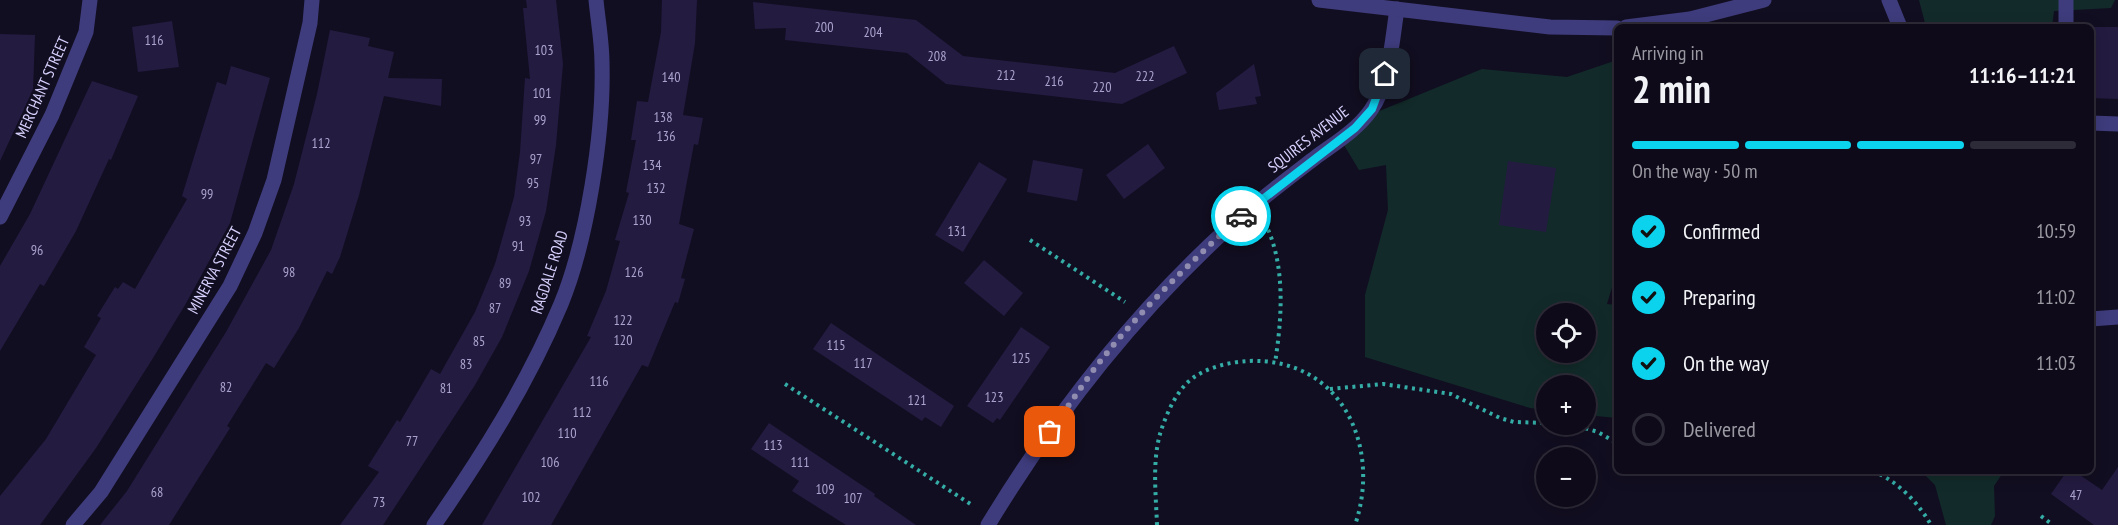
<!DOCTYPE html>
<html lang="en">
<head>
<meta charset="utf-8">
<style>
  :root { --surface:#0e0a19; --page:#171322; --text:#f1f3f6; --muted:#9b9aa2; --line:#2e2b38; --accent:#0cd3ed }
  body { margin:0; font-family:"PT Sans Narrow",sans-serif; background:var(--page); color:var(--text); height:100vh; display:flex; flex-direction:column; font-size:22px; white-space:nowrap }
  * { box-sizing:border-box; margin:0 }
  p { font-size:20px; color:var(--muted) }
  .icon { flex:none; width:33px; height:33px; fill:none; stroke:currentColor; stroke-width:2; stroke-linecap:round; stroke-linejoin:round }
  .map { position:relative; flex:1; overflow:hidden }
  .panel { position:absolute; left:1614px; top:24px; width:480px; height:450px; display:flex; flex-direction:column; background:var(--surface); border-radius:9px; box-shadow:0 3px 15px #0003,0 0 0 2px var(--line) }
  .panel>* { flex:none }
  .controls { position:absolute; left:1536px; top:303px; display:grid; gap:12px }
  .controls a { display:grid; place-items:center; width:60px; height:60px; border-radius:50%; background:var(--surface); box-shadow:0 3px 15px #0003,0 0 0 2px var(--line); font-size:30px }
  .pin { position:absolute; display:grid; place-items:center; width:51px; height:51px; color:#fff; margin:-26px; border-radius:12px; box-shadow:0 3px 9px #0006 }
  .courier { position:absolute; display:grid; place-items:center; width:60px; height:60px; margin:-30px; border:4px solid #0cd3ed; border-radius:50%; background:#fff; color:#222; box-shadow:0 2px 8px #0007 }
  .head em { font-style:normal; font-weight:700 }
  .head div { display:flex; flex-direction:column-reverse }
  .head { display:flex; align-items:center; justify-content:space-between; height:102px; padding:0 18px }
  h1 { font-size:39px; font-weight:700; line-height:45px }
  .bar { display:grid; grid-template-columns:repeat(4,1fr); gap:9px 6px; align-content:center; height:72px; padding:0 18px }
  .bar i { height:8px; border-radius:4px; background:var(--line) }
  .bar .on { background:var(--accent) }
  .bar p { grid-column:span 4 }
  ol { padding:0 18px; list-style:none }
  li { display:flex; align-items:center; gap:18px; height:66px }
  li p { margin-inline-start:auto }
  li .icon { padding:6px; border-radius:50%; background:var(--accent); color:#111; stroke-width:4 }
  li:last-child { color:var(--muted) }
  li i { width:33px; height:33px; border:3px solid var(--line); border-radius:50% }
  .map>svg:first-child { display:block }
  .green { fill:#122b2a; fill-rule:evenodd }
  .building { fill:#241b41 }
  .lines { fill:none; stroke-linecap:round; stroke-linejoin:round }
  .path { stroke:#34ada7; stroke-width:4; stroke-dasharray:3 4.5; stroke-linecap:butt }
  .service { stroke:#3f3c7d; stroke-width:15 }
  .minor { stroke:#3f3c7d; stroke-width:15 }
  .tertiary { stroke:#3f3c7d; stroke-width:15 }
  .done { stroke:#918db0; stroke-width:6; stroke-dasharray:0 10.8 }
  .route { stroke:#0cd3ed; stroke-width:8 }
  .labels { text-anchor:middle; stroke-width:4.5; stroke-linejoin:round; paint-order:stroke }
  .number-label { font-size:14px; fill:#aaa4ce }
  .street-label { font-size:16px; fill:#d6d1fd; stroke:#120e21 }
</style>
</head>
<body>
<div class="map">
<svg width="2118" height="525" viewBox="0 0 2118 525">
  <rect width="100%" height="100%" fill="#120e21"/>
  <!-- green -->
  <path class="green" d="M1919,0H2115L2111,8L2054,11L2052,27H1926Z
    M1617,60V271L1607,304L1617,305V418L1586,415V386H1546V410L1530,408L1365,357V295L1388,210L1386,165L1359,170L1344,145L1377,112L1482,69L1567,77ZM1546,314H1586V352H1546Z
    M1921,471H2004L1994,486L1995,516L1991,525H1946L1935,485Z"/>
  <!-- building -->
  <path class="building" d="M526,0H556L563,64L556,145L546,211L529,271L502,337L475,385L383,525H340L379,472L368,466L397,420L400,422L431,369L440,374L475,312L495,264L514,197L520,152L525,78L530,79L523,8H527Z
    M662,0H697L695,43L683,115L703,118L698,145L694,144L679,224L694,229L681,278L685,279L678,303L675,302L648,367L642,365L551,525H482L591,337L587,336L606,291L620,241L615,240L629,193L626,192L636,140H631L637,101L648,102L661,32Z
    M753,2L916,20L963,56L1115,73L1174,46L1187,73L1122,104L946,84L907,53L785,40L786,28L755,29Z
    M172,21L179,67L138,72L132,27Z
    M2091,27H2118V99L2091,98Z
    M330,30L370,38L368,46L394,52L388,78L442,79L441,106L384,96L359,195L340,257L332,274L327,271L299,328L274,368L266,363L227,426L230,428L169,525H100L127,491L226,332L271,250L294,184L317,94Z
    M0,34L35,35L33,90L0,161Z
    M1254,64L1261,96L1255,97L1257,104L1219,110L1216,93Z
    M231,66L270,78L230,223L185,305L153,358L96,448L40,525H0V496L46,439L96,355L84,347L101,318L97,316L115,287L118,289L123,282L135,289L187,199L182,196L217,82L226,85Z
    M92,81L138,96L111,160L109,159L76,231L44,286L40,284L0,351V266L30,214Z
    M1148,144L1165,168L1124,199L1106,175Z
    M1033,160L1083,169L1077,201L1027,192Z
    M1508,161L1556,168L1546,232L1499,225Z
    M979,162L1007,179L963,252L935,235Z
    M984,260L1023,293L1004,316L964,283Z
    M831,323L954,406L941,427L925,417L922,421L813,349Z
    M1021,327L1050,347L1000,420L997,418L993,423L967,406Z
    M769,423L875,494L874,496L916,525H846L792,491L799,481L751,449Z
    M2118,467V525H2094L2051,494L2067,471H2074L2102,490Z"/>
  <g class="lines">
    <!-- path -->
    <path class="path" d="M1265,223C1286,265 1282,318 1275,363
      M1030,240L1125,302
      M785,384L972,505
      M1330,389L1383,384L1451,394L1500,418L1514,422L1546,423
      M1571,424L1598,432L1617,443
      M2091,428L2092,436
      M1873,471C1897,481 1918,502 1931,525
      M2041,516L2053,525
      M1157,525C1156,495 1152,463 1160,434C1165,417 1175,394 1188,382C1203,368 1229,362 1248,361C1341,357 1382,446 1355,525"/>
    <!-- service -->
    <path class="service" d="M2066,0V27
      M2091,123L2118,124"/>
    <!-- minor -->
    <path class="minor" d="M1889,0L1900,27
      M0,217L52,115L86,32L90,0
      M2091,319L2118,317
      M73,525L101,492L230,286L255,233L274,180L310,23L312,0
      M434,525C482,456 528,383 561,304C587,241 604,132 602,63C602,42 598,21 596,0
      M988,525C1054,416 1133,315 1227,229C1255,203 1286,180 1316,157C1335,143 1357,130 1371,110C1390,82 1392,41 1397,9"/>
    <!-- tertiary -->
    <path class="tertiary" d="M1319,0L1550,27L1617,28
      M1626,27L1690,19L1764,0"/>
  </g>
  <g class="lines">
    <!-- done -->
    <path class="done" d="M1050,432C1064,412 1078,392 1092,372C1135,315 1189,264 1241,216"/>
    <!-- route -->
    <path class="route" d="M1241,216L1355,128L1372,109L1385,74"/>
  </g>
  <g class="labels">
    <!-- number labels -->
    <g class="number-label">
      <text x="824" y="32">200</text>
      <text x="873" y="37">204</text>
      <text x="154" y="45">116</text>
      <text x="544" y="55">103</text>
      <text x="937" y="61">208</text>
      <text x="1006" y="80">212</text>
      <text x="1145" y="81">222</text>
      <text x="671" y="82">140</text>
      <text x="1054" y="86">216</text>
      <text x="1102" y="92">220</text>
      <text x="542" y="98">101</text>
      <text x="663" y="122">138</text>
      <text x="540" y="125">99</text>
      <text x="666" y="141">136</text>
      <text x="321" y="148">112</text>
      <text x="536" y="164">97</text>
      <text x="652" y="170">134</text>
      <text x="533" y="188">95</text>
      <text x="656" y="193">132</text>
      <text x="207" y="199">99</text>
      <text x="642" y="225">130</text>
      <text x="525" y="226">93</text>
      <text x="957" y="236">131</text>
      <text x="518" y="251">91</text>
      <text x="37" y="255">96</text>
      <text x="289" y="277">98</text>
      <text x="634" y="277">126</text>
      <text x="505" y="288">89</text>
      <text x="495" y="313">87</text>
      <text x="623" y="325">122</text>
      <text x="623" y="345">120</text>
      <text x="479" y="346">85</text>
      <text x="836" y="350">115</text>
      <text x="1021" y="363">125</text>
      <text x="863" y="368">117</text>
      <text x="466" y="369">83</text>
      <text x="599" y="386">116</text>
      <text x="226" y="392">82</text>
      <text x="446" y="393">81</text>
      <text x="994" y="402">123</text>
      <text x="917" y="405">121</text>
      <text x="582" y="417">112</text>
      <text x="567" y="438">110</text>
      <text x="412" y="446">77</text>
      <text x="773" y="450">113</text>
      <text x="550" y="467">106</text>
      <text x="800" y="467">111</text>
      <text x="825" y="494">109</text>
      <text x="157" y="497">68</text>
      <text x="2076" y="500">47</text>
      <text x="531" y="502">102</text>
      <text x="853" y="503">107</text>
      <text x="379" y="507">73</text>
    </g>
    <!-- street labels -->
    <g class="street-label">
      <text transform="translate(42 87) rotate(-66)" y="6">MERCHANT STREET</text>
      <text transform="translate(1308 139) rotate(-38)" y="6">SQUIRES AVENUE</text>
      <text transform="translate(214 270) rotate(-62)" y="6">MINERVA STREET</text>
      <text transform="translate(549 272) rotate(-72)" y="6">RAGDALE ROAD</text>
    </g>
  </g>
</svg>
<div class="controls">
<a><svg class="icon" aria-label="locate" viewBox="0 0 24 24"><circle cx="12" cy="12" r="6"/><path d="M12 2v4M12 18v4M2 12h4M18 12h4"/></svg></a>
<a>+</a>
<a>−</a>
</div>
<div class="pin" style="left:1050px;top:432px;background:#ea580c"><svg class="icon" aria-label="bag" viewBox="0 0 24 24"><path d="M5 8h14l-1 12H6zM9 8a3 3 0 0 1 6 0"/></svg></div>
<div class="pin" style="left:1385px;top:74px;background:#1f2937"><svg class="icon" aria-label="home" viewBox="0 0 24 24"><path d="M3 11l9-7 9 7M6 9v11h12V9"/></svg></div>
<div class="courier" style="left:1241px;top:216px"><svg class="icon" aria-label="car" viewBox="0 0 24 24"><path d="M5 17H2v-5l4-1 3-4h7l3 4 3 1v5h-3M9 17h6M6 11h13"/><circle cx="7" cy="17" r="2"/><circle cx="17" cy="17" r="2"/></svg></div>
<section class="panel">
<div class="head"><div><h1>2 min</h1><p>Arriving in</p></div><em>11:16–11:21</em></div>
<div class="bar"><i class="on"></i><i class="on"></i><i class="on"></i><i></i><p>On the way · 50 m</p></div>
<ol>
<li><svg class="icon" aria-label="check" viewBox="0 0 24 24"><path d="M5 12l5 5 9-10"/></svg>Confirmed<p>10:59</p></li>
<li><svg class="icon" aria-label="check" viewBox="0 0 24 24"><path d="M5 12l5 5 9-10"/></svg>Preparing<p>11:02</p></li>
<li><svg class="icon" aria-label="check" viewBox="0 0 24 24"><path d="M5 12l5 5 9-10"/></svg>On the way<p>11:03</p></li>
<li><i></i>Delivered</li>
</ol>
</section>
</div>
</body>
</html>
